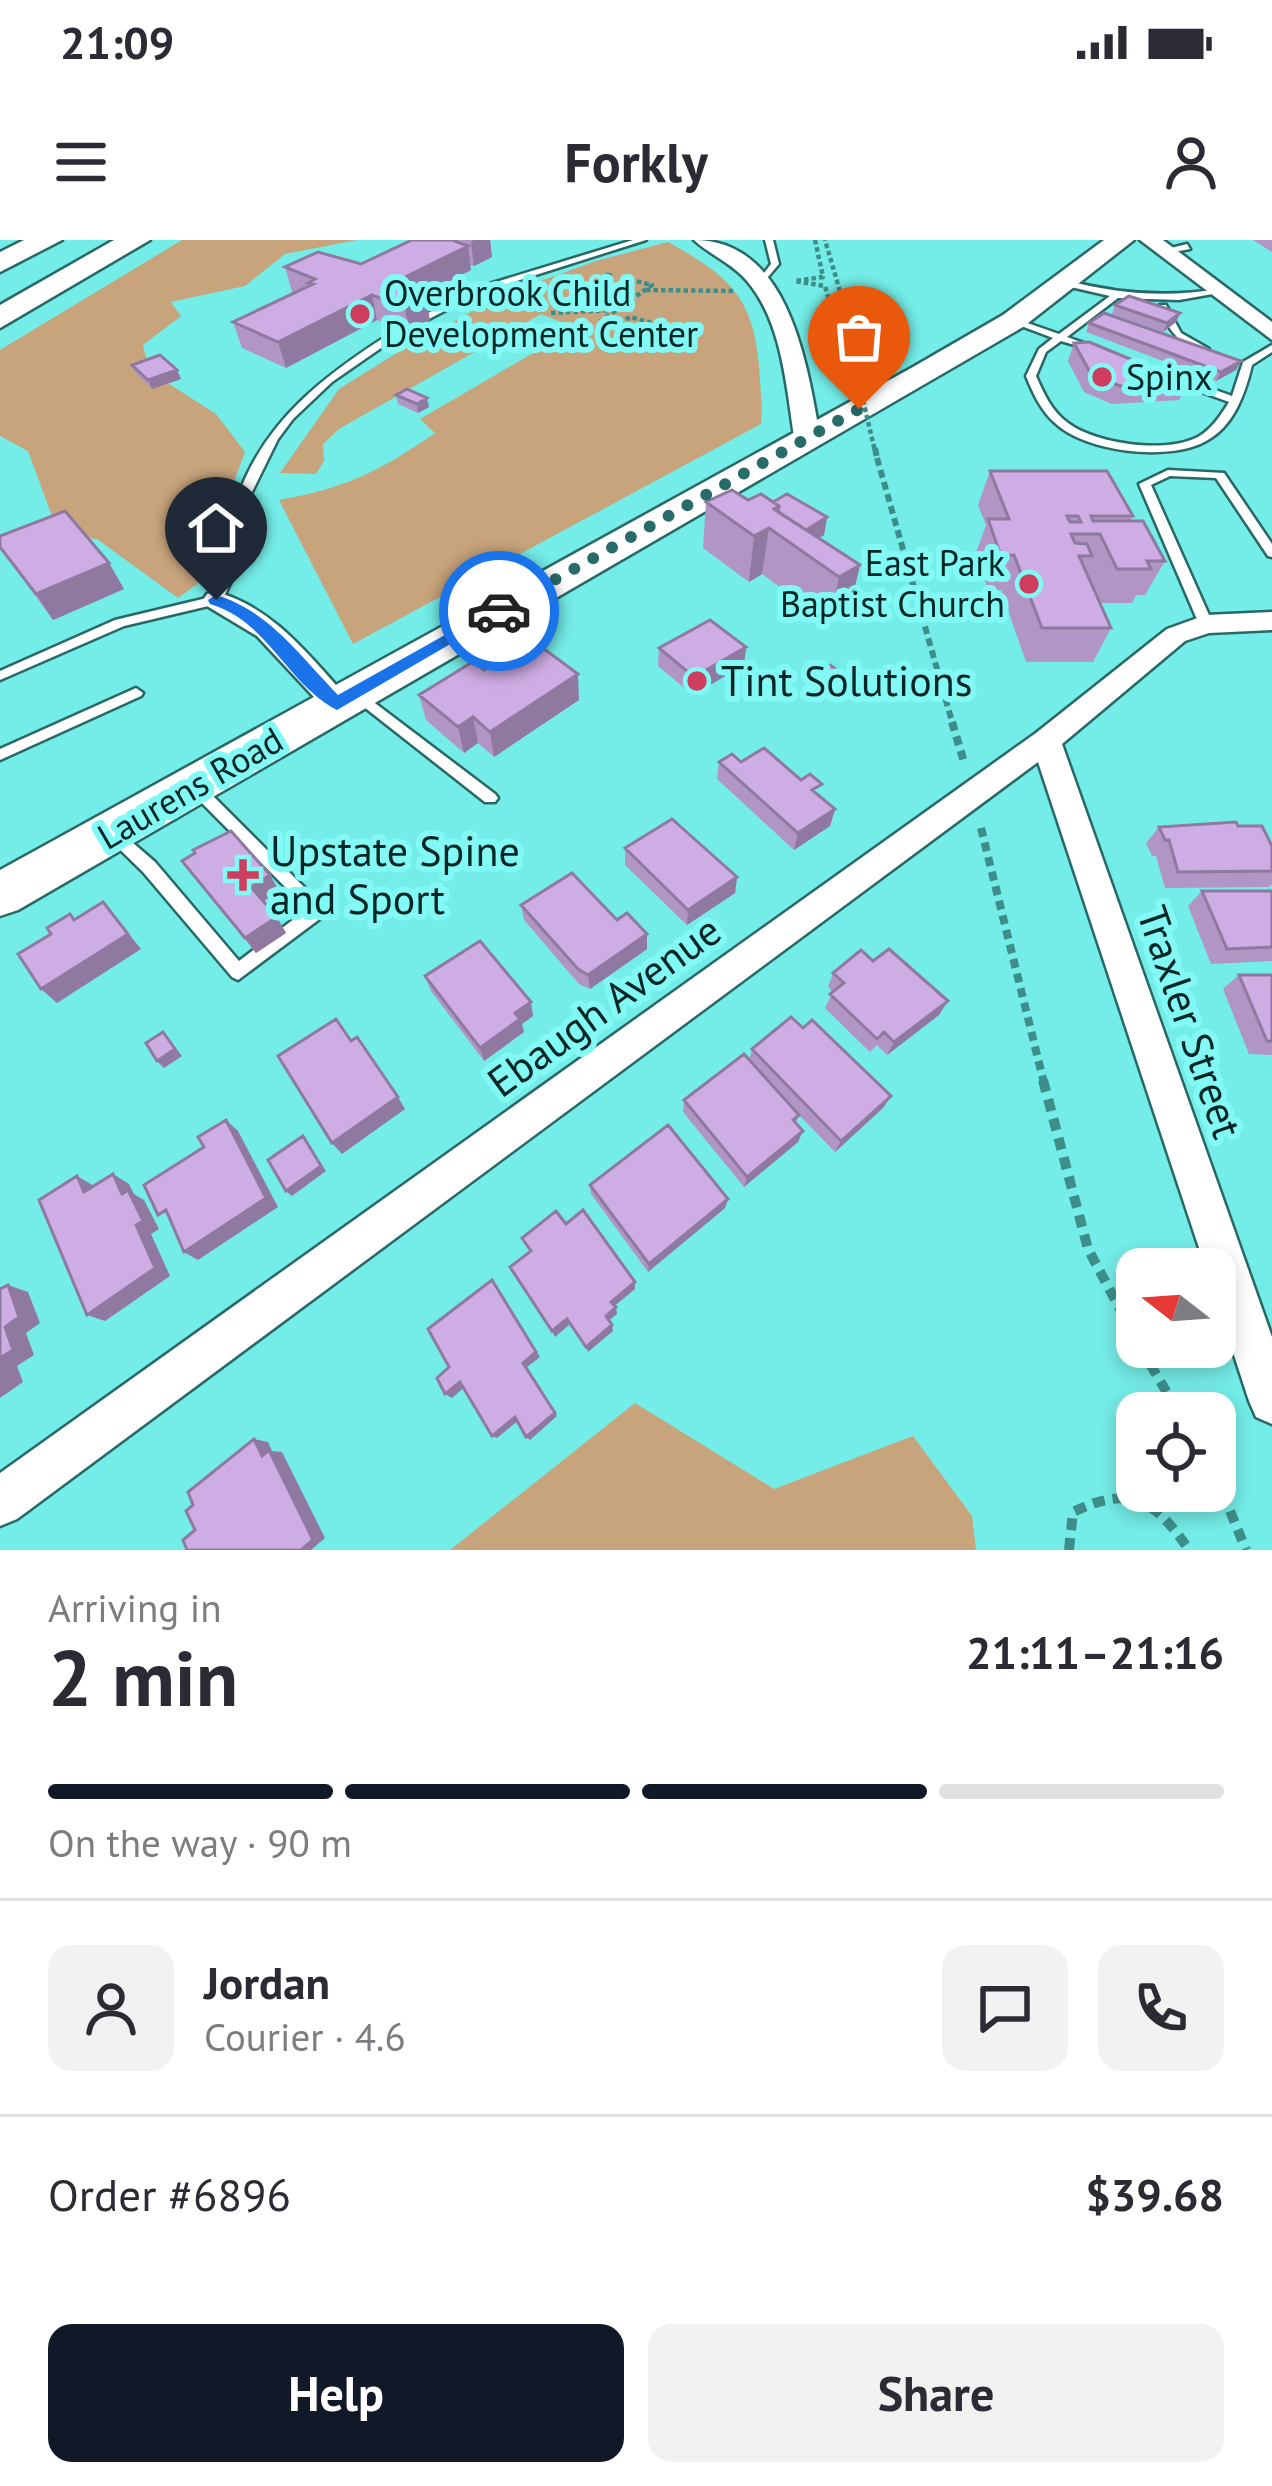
<!DOCTYPE html>
<html lang="en">
<head>
<meta charset="utf-8">
<style>
  :root { --surface:#fff; --page:#f2f2f3; --text:#2b2b33; --muted:#7c7c81; --line:#e1e1e2; --accent:#111827 }
  body { margin:0; font-family:"PT Sans",sans-serif; background:var(--page); color:var(--text); height:100vh; display:flex; flex-direction:column; font-size:45px; white-space:nowrap }
  * { box-sizing:border-box; margin:0 }
  p { font-size:39px; color:var(--muted) }
  .icon { flex:none; width:66px; height:66px; fill:none; stroke:currentColor; stroke-width:2; stroke-linecap:round; stroke-linejoin:round }
  .map { position:relative; height:1310px; overflow:hidden }
  .details { display:flex; flex-direction:column; background:var(--surface); flex:1 }
  .details>* { flex:none }
  .needle { width:78px; rotate:287deg }
  .controls { position:absolute; left:1116px; top:1008px; display:grid; gap:24px }
  .controls a { display:grid; place-items:center; width:120px; height:120px; border-radius:24px; background:var(--surface); box-shadow:0 6px 18px #0003; font-size:60px }
  .pin { position:absolute; display:grid; place-items:center; width:102px; height:102px; color:#fff; margin:-123px -51px; border-radius:50% 50% 50% 0; rotate:-45deg; box-shadow:0 0 12px #0007 }
  .pin .icon { rotate:45deg }
  .courier { position:absolute; display:grid; place-items:center; width:120px; height:120px; margin:-60px; border:9px solid #1a73e8; border-radius:50%; background:#fff; color:#222; box-shadow:0 3px 15px #0007 }
  .overview em { font-style:normal; font-weight:700 }
  .overview div { display:flex; flex-direction:column-reverse }
  .overview { display:flex; align-items:center; justify-content:space-between; height:204px; padding:0 48px }
  h1 { font-size:78px; font-weight:700; line-height:90px }
  .bar { display:grid; grid-template-columns:repeat(4,1fr); gap:18px 12px; align-content:center; height:144px; padding:0 48px }
  .bar i { height:15px; border-radius:9px; background:var(--line) }
  .bar .current { background:var(--accent) }
  .bar p { grid-column:span 4 }
  .line { display:flex; align-items:center; gap:30px; padding:0 48px; border-top:3px solid var(--line) }
  .line div { flex:1 }
  .round { display:grid; place-items:center; flex:none; width:126px; height:126px; border-radius:24px; background:var(--page) }
  .cta { display:flex; gap:24px; margin-top:auto; padding:24px 48px }
  .cta a { flex:1; height:138px; border-radius:24px; background:var(--accent); color:#fff; font-size:48px; font-weight:700; line-height:138px; text-align:center }
  .cta a+a { background:var(--page); color:var(--text) }
  .status { display:flex; justify-content:space-between; align-items:center; height:84px; padding:0 60px; background:var(--surface); direction:ltr }
  .status svg { height:33px; fill:currentColor }
  header { display:flex; justify-content:space-between; align-items:center; height:156px; padding:0 48px; background:var(--surface); font-size:54px; font-weight:700 }
  .map>svg:first-child { display:block }
  .green { fill:#c7a47b }
  .lines { fill:none; stroke-linecap:round; stroke-linejoin:round }
  .service-casing { stroke:#286866; stroke-width:5 }
  .minor-casing { stroke:#286866; stroke-width:5 }
  .tertiary-casing { stroke:#286866; stroke-width:5 }
  .primary-casing { stroke:#286866; stroke-width:5 }
  .motorway-casing { stroke:#286866; stroke-width:5 }
  .path-far3 { stroke:#3d8e8b; stroke-width:4.5; stroke-dasharray:4.5 3; stroke-linecap:butt }
  .path-far2 { stroke:#3d8e8b; stroke-width:6; stroke-dasharray:8 4.5; stroke-linecap:butt }
  .path-far1 { stroke:#3d8e8b; stroke-width:8; stroke-dasharray:9 6; stroke-linecap:butt }
  .path { stroke:#3d8e8b; stroke-width:10; stroke-dasharray:12 8; stroke-linecap:butt }
  .service { fill:#fff; fill-rule:evenodd }
  .minor { fill:#fff; fill-rule:evenodd }
  .tertiary { fill:#fff; fill-rule:evenodd }
  .primary { fill:#fff; fill-rule:evenodd }
  .motorway { fill:#fff; fill-rule:evenodd }
  .path-bridge-far1 { stroke:#3d8e8b; stroke-width:4.5; stroke-dasharray:4.5 3; stroke-linecap:butt }
  .path-bridge { stroke:#3d8e8b; stroke-width:6; stroke-dasharray:8 4.5; stroke-linecap:butt }
  .wall { fill:#b195c4 }
  .shaded-wall { fill:#9079a0 }
  .building { fill:#ceade4; stroke:#9079a0; stroke-width:3; fill-rule:evenodd }
  .route { fill:#1a73e8 }
  .done { stroke:#296b69; stroke-width:12; stroke-dasharray:0 21.6 }
  .poi-dot { fill:#cd3d5e; stroke:#82f9f4; stroke-width:4.5 }
  .labels { text-anchor:middle; stroke-width:12; stroke-linejoin:round; paint-order:stroke }
  .far-poi-label { font-size:36px; fill:#002625; stroke:#82f9f4; text-anchor:start }
  .far-street-label { font-size:36px; fill:#002625; stroke:#82f9f4 }
  .poi-label { font-size:42px; fill:#002625; stroke:#82f9f4; text-anchor:start }
  .street-label { font-size:42px; fill:#002625; stroke:#82f9f4 }
</style>
</head>
<body>
<div class="status"><b>21:09</b><svg viewBox="0 0 49 12"><path d="M0 12V9h3v3zM5 12V6h3v6zM10 12V3h3v9zM15 12V0h3v12zM26 1h20v11H26zM47 4h2v5h-2z"/></svg></div>
<header><svg class="icon" aria-label="menu" viewBox="0 0 24 24"><path d="M4 6h16M4 12h16M4 18h16"/></svg>Forkly<svg class="icon" aria-label="person" viewBox="0 0 24 24"><circle cx="12" cy="8" r="4"/><path d="M4 21q1-7 8-7t8 7"/></svg></header>
<div class="map">
<svg width="1272" height="1310" viewBox="0 0 1272 1310">
  <rect width="100%" height="100%" fill="#74ece7"/>
  <!-- green -->
  <path class="green" d="M182,0H357L285,14L245,46L171,62L181,76L143,105L149,131L216,174L245,212L225,266L221,327L178,358L97,299L59,295L28,211L0,196V110Z
    M668,2C727,35 753,55 759,126C760,145 763,166 761,184L353,404L279,260C343,249 381,231 435,193L420,179L576,88L541,74L339,189L323,204L324,221L316,234L280,233L339,149L400,111L502,55L596,21Z
    M635,1163L774,1249L913,1196L972,1276L976,1310H450Z"/>
  <g class="lines">
    <defs>
      <path id="service" d="M633,0H646L479,53L425,81L417,79L473,49Z
        M765,0H773L779,24L762,44L758,41L771,24Z
        M1187,4L1190,9L1163,14L1159,11Z
        M1065,40C1117,54 1166,58 1219,49L1224,52L1179,60L1118,58L1067,97L1098,108V112L1061,101L1046,112L1036,136C1044,154 1052,172 1068,183C1096,204 1166,214 1198,197C1212,189 1221,175 1229,162L1166,139V135H1174L1232,156L1243,122L1272,105V112L1252,125C1245,154 1234,186 1206,201C1169,222 1085,212 1055,183C1041,171 1033,153 1026,136L1039,109L1053,98L1008,81L1016,79L1059,94L1110,56L1062,45L1061,43Z
        M1160,65H1166L1181,93L1209,109V113C1182,108 1166,90 1160,65Z
        M399,88L407,90L332,142L293,179L278,199L251,254L245,272L238,327L221,363L124,386L0,440V431L115,380L211,357C217,346 224,336 227,323C232,302 230,280 237,259C265,178 329,132 399,88Z
        M1168,230L1224,233L1272,304V317L1268,316L1216,238L1170,236L1151,245L1213,384L1206,388L1199,384L1139,244Z
        M136,448L143,453L141,456L0,520V509Z
        M355,448L495,554L498,558L495,562H485L350,456V450Z
        M194,540L199,542L327,670L325,675L238,740L232,737L143,632L104,594L106,590H118L155,622L239,721L307,669L189,550L186,546L189,542Z"/>
      <path id="minor" d="M216,352C273,367 309,416 347,457L351,464L347,471H327L257,396L207,366L203,360L207,354Z
        M1272,372V390L1209,393L1185,401L1062,504L1272,1097V1184L1256,1177L1249,1161L1215,1057V1029H1206L1038,522L17,1279L0,1286V1233L1036,493L1167,389L1206,375Z"/>
      <path id="tertiary" d="M694,0C789,0 807,124 820,196L816,201H798L794,196C786,145 782,82 747,41C732,23 710,15 694,0Z
        M1140,0H1163L1272,82V100Z"/>
      <path id="primary" d="M1104,0H1134L1023,87L18,670L0,676V630L913,127L1003,75Z"/>
      <path id="motorway" d="M24,0H62L0,32V12Z
        M114,0H150L0,88V65Z"/>
    </defs>
    <!-- service casing -->
    <use href="#service" class="service-casing"/>
    <!-- minor casing -->
    <use href="#minor" class="minor-casing"/>
    <!-- tertiary casing -->
    <use href="#tertiary" class="tertiary-casing"/>
    <!-- primary casing -->
    <use href="#primary" class="primary-casing"/>
    <!-- motorway casing -->
    <use href="#motorway" class="motorway-casing"/>
    <!-- path-far3 -->
    <path class="path-far3" d="M815,0L823,37L795,41L825,46L835,82H849L825,0
      M606,35H610L599,50L616,53L628,39L652,45L598,83L610,88L630,77L652,83L642,91
      M646,50L733,51
      M551,73L615,70"/>
    <!-- path-far2 -->
    <path class="path-far2" d="M877,218L953,485"/>
    <!-- path-far1 -->
    <path class="path-far1" d="M952,482L964,522
      M981,588L1044,843"/>
    <!-- path -->
    <path class="path" d="M1043,840L1088,1009L1137,1101
      M1140,1107L1179,1173
      M1215,1234L1246,1310
      M1069,1310L1073,1272C1131,1244 1155,1260 1189,1310"/>
    <!-- service -->
    <use href="#service" class="service"/>
    <!-- minor -->
    <use href="#minor" class="minor"/>
    <!-- tertiary -->
    <use href="#tertiary" class="tertiary"/>
    <!-- primary -->
    <use href="#primary" class="primary"/>
    <!-- motorway -->
    <use href="#motorway" class="motorway"/>
    <!-- path-bridge-far1 -->
    <path class="path-bridge-far1" d="M844,80L875,211"/>
    <!-- path-bridge -->
    <path class="path-bridge" d="M875,208L877,218"/>
  </g>
  <!-- wall -->
  <path class="wall" d="M412,0H490L492,17L474,26L470,25L471,30L422,56L426,57L430,82L410,93L377,80L286,128L242,108L233,82L294,53L292,52L285,27L361,24Z
    M1253,0H1272V12Z
    M1115,65L1180,73L1176,82L1163,92L1112,74Z
    M1089,83L1241,121L1236,130L1216,141L1086,92Z
    M1074,103L1188,143L1179,160L1112,164L1084,152L1068,121Z
    M132,125L177,130L181,139L152,149L136,134Z
    M396,155L429,167L418,173L398,164Z
    M990,231L1133,276L1130,281L1165,321L1145,355H1136L1132,363H1100L1111,388L1093,422H1026L1001,350H988L976,313L986,285L978,265Z
    M748,260L773,262L827,277L824,295L819,298L860,325L849,371L829,383L762,334L749,342L703,308L706,262Z
    M0,308L109,323L124,349L53,380Z
    M746,407L744,425L693,455L658,426L659,408Z
    M484,430L579,460L494,517L478,503L464,513L426,480L419,455Z
    M814,436L842,445L826,455L812,445Z
    M719,522H741L819,555L835,569L830,586L794,610L717,539Z
    M1238,586L1272,606V644L1269,647L1165,648L1156,616H1152L1146,603L1159,587Z
    M625,608L737,637L735,653L687,685L625,625Z
    M182,621L270,635L279,651L263,661L286,693L256,713Z
    M1202,651H1272V721L1211,724L1188,666Z
    M521,665L617,680L647,709L590,749L579,744L524,680Z
    M833,733L939,775L887,815L877,805L870,812L825,768L833,752L828,747Z
    M1239,735H1272V815L1249,814L1223,749Z
    M425,736L533,776L522,784L524,792L484,821L431,751Z
    M803,788L891,856L883,868L835,912L799,875L796,883L798,902L744,947L683,872L684,860L749,820L752,809Z
    M590,945L725,968L648,1032L591,954Z"/>
  <!-- shaded-wall -->
  <path class="shaded-wall" d="M474,0H490L492,17L474,26L471,2Z
    M468,6L471,30L401,66L391,44Z
    M372,55L377,80L286,128L278,102Z
    M426,57L430,82L410,93L405,68Z
    M1180,73L1176,82L1163,92L1167,83Z
    M1241,121L1236,130L1216,141L1221,132Z
    M177,130L181,139L152,149L148,140Z
    M427,158L429,167L418,173L417,164Z
    M827,277L824,295L800,310L798,295Z
    M769,288L762,334L749,342L754,296Z
    M109,323L124,349L53,380L36,354Z
    M860,325L849,371L829,383L839,337Z
    M746,407L744,425L693,455L694,437Z
    M578,434L579,460L494,517L490,492Z
    M845,436L842,445L826,455L828,446Z
    M473,477L478,503L464,513L458,487Z
    M835,569L830,586L794,610L798,593Z
    M270,635L279,651L261,663L251,647Z
    M737,637L735,653L687,685L688,670Z
    M103,662L141,709L57,763L41,749Z
    M277,677L286,693L256,713L245,698Z
    M647,694V709L590,749L588,735Z
    M948,761L939,775L887,815L894,802Z
    M531,762L533,776L522,784L524,792L484,821L480,808L515,773Z
    M163,792L182,816L164,828L157,821Z
    M891,856L883,868L835,912L841,901Z
    M398,857L405,869L342,914L332,903Z
    M226,880L238,891L278,967L198,1020L184,1012Z
    M803,891L798,902L744,947L747,937Z
    M303,896L326,931L292,956L286,951Z
    M113,934L129,944L134,954L144,960L159,989L151,994L170,1036L105,1081L87,1075L122,954Z
    M77,936L94,946L84,952Z
    M728,959L725,968L648,1032L649,1024Z
    M492,1040L540,1117L527,1127L557,1176L530,1200L526,1197Z
    M635,1042V1049L612,1068L611,1062Z
    M8,1045L28,1052L40,1083L26,1093L34,1115L17,1126L23,1142L0,1158V1118Z
    M616,1067L617,1074L607,1082L606,1076Z
    M567,1079L569,1085L555,1097L552,1091Z
    M612,1085L613,1091L588,1112L586,1107Z
    M460,1142L466,1146L452,1158L445,1154Z
    M515,1177L519,1180L497,1198L492,1196Z
    M254,1199L268,1202L272,1211L282,1212L325,1298L311,1310H301Z"/>
  <!-- building -->
  <path class="building" d="M412,0H452L468,6L391,44L426,57L405,68L372,55L278,102L233,82L313,44L308,43L315,39L285,27L318,12L361,24Z
    M1129,56L1180,73L1167,83L1115,65Z
    M1104,73L1241,121L1221,132L1089,83Z
    M1089,102L1188,143L1120,146L1091,134L1074,103Z
    M160,115L177,130L148,140L132,125Z
    M407,149L427,158L417,164L396,155Z
    M990,231H1107L1133,276H1091L1093,281H1143L1165,321H1147L1151,329H1117L1100,294H1071L1075,303L1087,304L1092,316H1079L1111,388H1042L1014,315L1001,316L988,279H1009ZM1067,276H1078L1081,282H1070Z
    M732,250L748,260L761,254L779,266L774,269L860,325L839,337L769,288L754,296L706,262Z
    M787,254L827,277L806,290L778,272L779,266L773,262Z
    M65,271L109,323L36,354L0,307V296Z
    M710,380L746,407L694,437L659,408Z
    M532,400L578,434L490,492L473,477L458,487L419,455L474,421L484,430Z
    M830,425L845,436L828,446L814,436Z
    M764,508L801,540L810,534L822,544L812,550L835,569L798,593L719,522L732,514L741,522Z
    M672,579L737,637L688,670L625,608Z
    M1236,582L1238,586H1262L1272,606V631L1178,632L1169,600H1165L1159,587Z
    M231,591L270,635L251,647L277,677L245,698L182,621L195,613L193,610Z
    M572,633L617,680L627,673L647,694L588,735L578,729L521,665Z
    M1202,651H1272V707L1227,709Z
    M103,662L128,694L41,749L18,714L51,694L47,688L70,674L74,680Z
    M480,701L531,762L515,773L520,779L480,808L425,736Z
    M889,709L948,761L894,802L884,792L877,799L830,754L844,743L833,733L861,710L873,721Z
    M1239,735H1272V801H1267Z
    M791,777L803,788L812,780L891,856L841,901L752,809Z
    M336,779L351,801L357,797L398,857L332,903L278,816Z
    M163,792L175,809L157,821L146,803Z
    M744,814L799,875L793,880L803,891L747,937L684,860Z
    M226,880L266,958L184,1012L166,970L158,975L144,945L204,907L198,897Z
    M668,885L728,959L649,1024L590,945Z
    M303,896L321,926L286,951L268,920Z
    M113,934L122,954L128,950L143,981L136,985L155,1028L87,1075L39,960L77,936L84,952Z
    M583,970L635,1042L611,1062L616,1067L606,1076L612,1085L586,1107L567,1079L552,1091L510,1027L531,1011L522,998L556,971L566,984Z
    M492,1040L536,1112L523,1123L555,1173L526,1197L515,1177L492,1196L460,1142L445,1154L437,1138L449,1127L428,1089Z
    M8,1045L19,1077L5,1087L13,1110L0,1118V1049Z
    M254,1199L262,1216L269,1210L313,1300L301,1310H187L183,1300L195,1290L186,1271L193,1265L188,1252Z"/>
  <!-- route -->
  <path class="route" d="M216,355C268,370 301,417 338,455L493,368L507,371L337,470C287,444 268,381 210,364L208,360Z"/>
  <g class="lines">
    <!-- done -->
    <path class="done" d="M499,371L859,169"/>
  </g>
  <!-- markers -->
  <g class="poi-dot">
    <circle cx="360" cy="74" r="12"/>
    <circle cx="1102" cy="137" r="12"/>
    <circle cx="1029" cy="344" r="12"/>
    <circle cx="697" cy="441" r="12"/>
    <path d="M237 617h12v12h12v12h-12v12h-12v-12h-12v-12h12z"/>
  </g>
  <g class="labels">
    <!-- far-poi labels -->
    <g class="far-poi-label">
      <text x="384" y="66">Overbrook Child<tspan x="384" dy="41">Development Center</tspan></text>
      <text x="1126" y="150">Spinx</text>
      <text x="1005" y="336" text-anchor="end">East Park<tspan x="1005" dy="41">Baptist Church</tspan></text>
    </g>
    <!-- far-street labels -->
    <g class="far-street-label">
      <text transform="translate(190 548) rotate(-30)" y="13">Laurens Road</text>
    </g>
    <!-- poi labels -->
    <g class="poi-label">
      <text x="721" y="456">Tint Solutions</text>
      <text x="270" y="626">Upstate Spine<tspan x="270" dy="48">and Sport</tspan></text>
    </g>
    <!-- street labels -->
    <g class="street-label">
      <text transform="translate(604 766) rotate(-36)" y="15">Ebaugh Avenue</text>
      <text transform="translate(1190 782) rotate(71)" y="15">Traxler Street</text>
    </g>
  </g>
</svg>
<div class="controls">
<a><svg class="needle" viewBox="-14 -14 28 28"><path d="M0-13l5 13h-10z" fill="#e53935"/><path d="M0 13l5-13h-10z" fill="#7c7c81"/></svg></a>
<a><svg class="icon" aria-label="locate" viewBox="0 0 24 24"><circle cx="12" cy="12" r="6"/><path d="M12 2v4M12 18v4M2 12h4M18 12h4"/></svg></a>
</div>
<div class="pin" style="left:859px;top:169px;background:#ea580c"><svg class="icon" aria-label="bag" viewBox="0 0 24 24"><path d="M5 8h14l-1 12H6zM9 8a3 3 0 0 1 6 0"/></svg></div>
<div class="pin" style="left:216px;top:360px;background:#1f2937"><svg class="icon" aria-label="home" viewBox="0 0 24 24"><path d="M3 11l9-7 9 7M6 9v11h12V9"/></svg></div>
<div class="courier" style="left:499px;top:371px"><svg class="icon" aria-label="car" viewBox="0 0 24 24"><path d="M5 17H2v-5l4-1 3-4h7l3 4 3 1v5h-3M9 17h6M6 11h13"/><circle cx="7" cy="17" r="2"/><circle cx="17" cy="17" r="2"/></svg></div>
</div>
<section class="details">
<div class="overview"><div><h1>2 min</h1><p>Arriving in</p></div><em>21:11–21:16</em></div>
<div class="bar"><i class="current"></i><i class="current"></i><i class="current"></i><i></i><p>On the way · 90 m</p></div>
<div class="line" style="height:216px"><a class="round"><svg class="icon" aria-label="person" viewBox="0 0 24 24"><circle cx="12" cy="8" r="4"/><path d="M4 21q1-7 8-7t8 7"/></svg></a><div><b>Jordan</b><p>Courier · 4.6</p></div><a class="round"><svg class="icon" aria-label="chat" viewBox="0 0 24 24"><path d="M4 5h16v11H9l-5 4z"/></svg></a><a class="round"><svg class="icon" aria-label="phone" viewBox="0 0 24 24"><path d="M5 4h4l2 5-3 2q2 4 5 5l2-3 5 2v4C11 20 4 13 5 4z"/></svg></a></div>
<div class="line" style="height:156px"><div>Order #6896</div><b>$39.68</b></div>
<div class="cta"><a>Help</a><a>Share</a></div>
</section>
</body>
</html>
